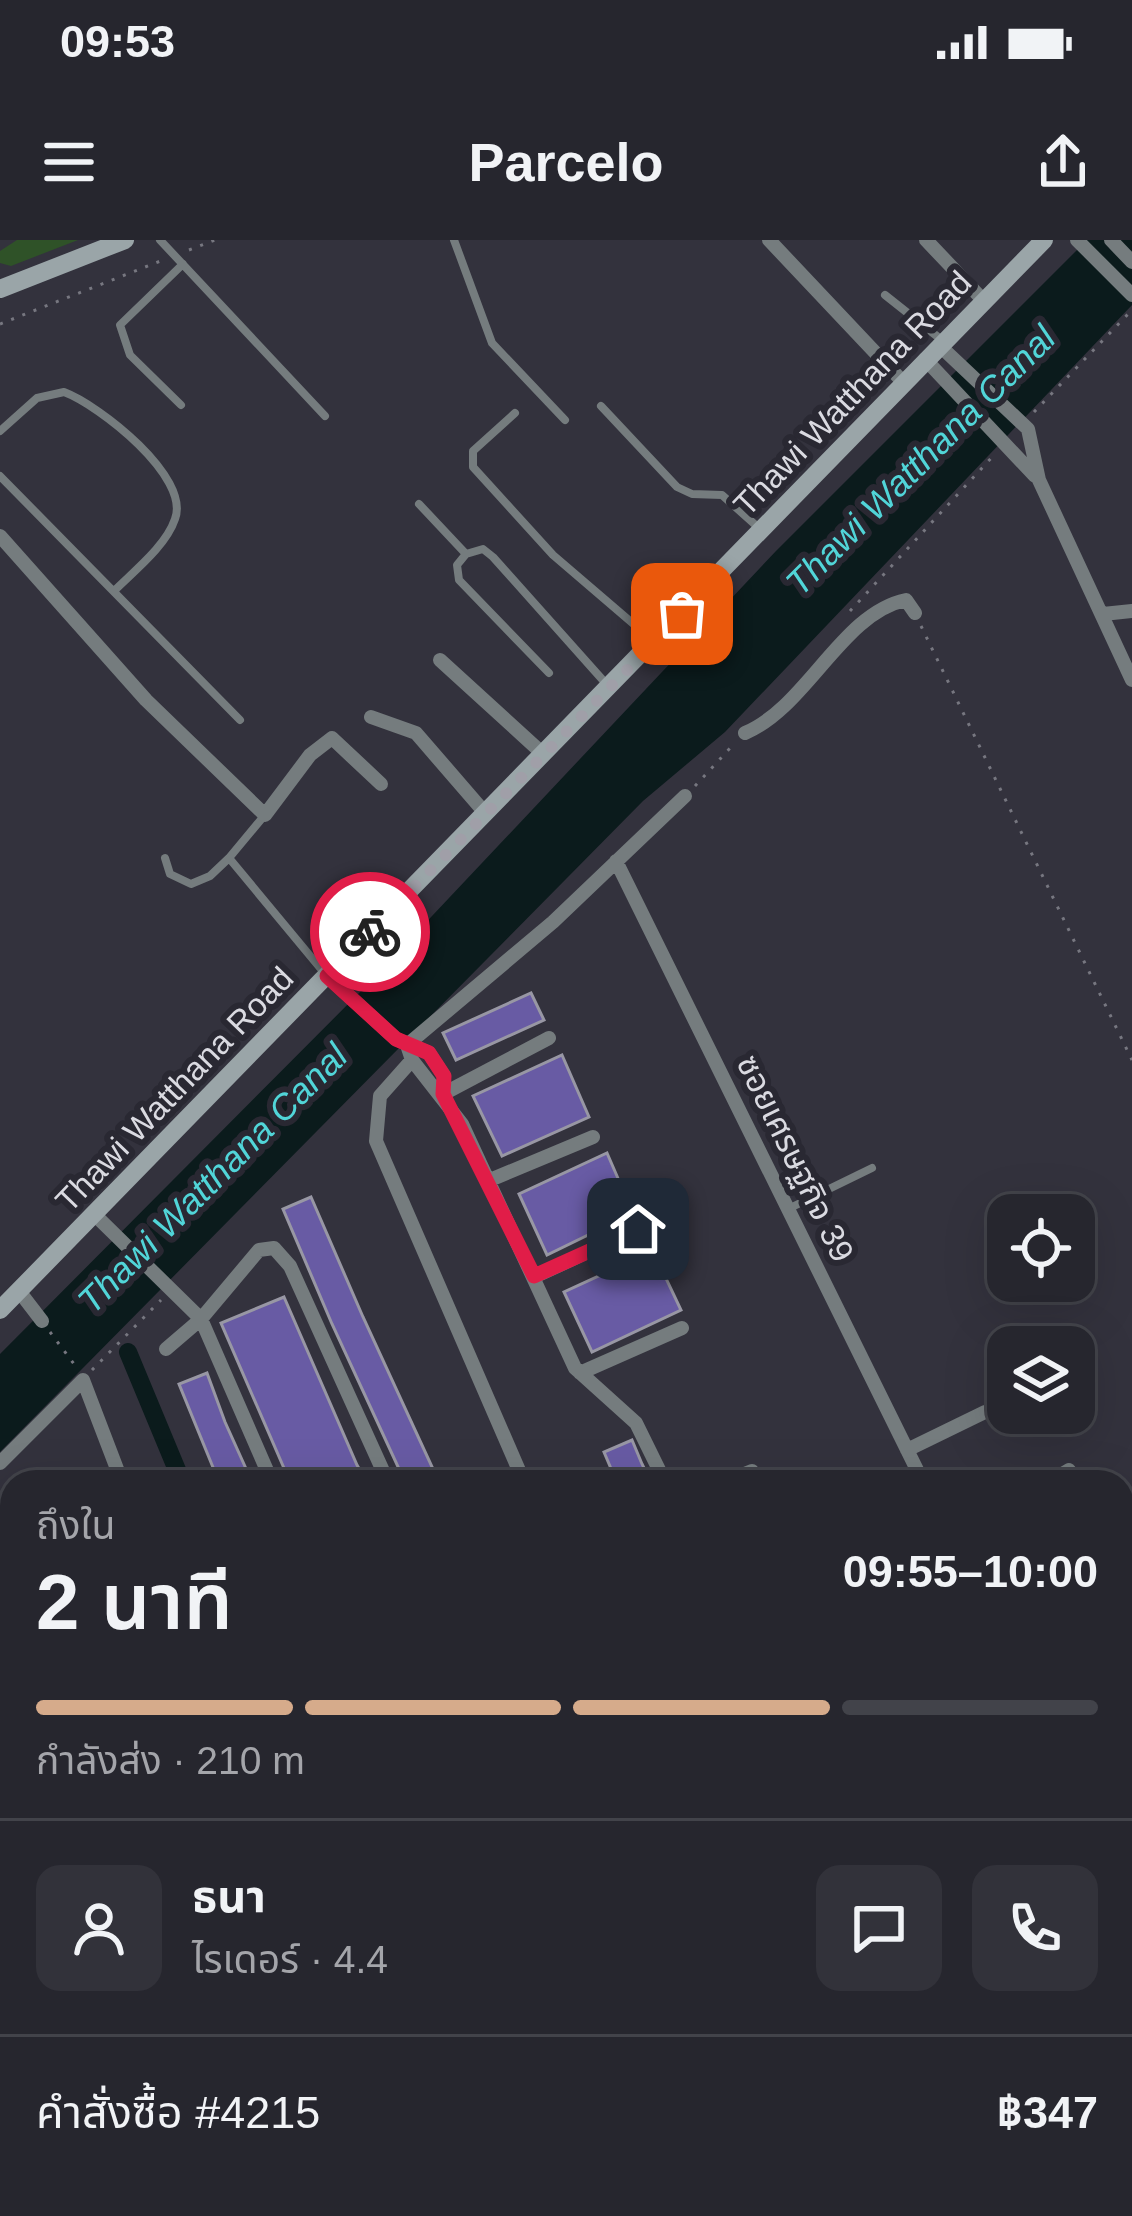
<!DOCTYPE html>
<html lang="th">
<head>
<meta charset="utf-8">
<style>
  :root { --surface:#26262e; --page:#32323a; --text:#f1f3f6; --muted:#a4a5aa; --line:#42434a; --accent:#d6ab8b }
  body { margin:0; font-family:Arial,"Noto Sans Thai",sans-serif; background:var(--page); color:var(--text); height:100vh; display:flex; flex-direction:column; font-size:45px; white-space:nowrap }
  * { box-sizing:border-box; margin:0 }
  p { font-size:39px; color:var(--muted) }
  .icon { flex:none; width:66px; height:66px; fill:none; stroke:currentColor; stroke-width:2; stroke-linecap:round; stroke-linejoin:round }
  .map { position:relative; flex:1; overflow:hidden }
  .details { position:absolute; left:0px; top:1230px; width:1134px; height:747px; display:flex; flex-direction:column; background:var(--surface); border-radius:36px 36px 0 0; box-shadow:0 12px 48px #0002,0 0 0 3px var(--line) }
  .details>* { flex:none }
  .buttons { position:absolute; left:987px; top:954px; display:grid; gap:24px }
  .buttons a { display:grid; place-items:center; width:108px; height:108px; border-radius:24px; background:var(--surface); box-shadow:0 12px 48px #0002,0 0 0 3px var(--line); font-size:60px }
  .pin { position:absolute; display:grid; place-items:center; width:102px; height:102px; color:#fff; margin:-51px; border-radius:24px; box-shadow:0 6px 18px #0006 }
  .courier { position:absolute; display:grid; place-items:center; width:120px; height:120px; margin:-60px; border:9px solid #e11d48; border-radius:50%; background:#fff; color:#222; box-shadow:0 3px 15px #0007 }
  .summary em { font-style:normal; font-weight:600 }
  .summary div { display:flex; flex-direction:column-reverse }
  .summary { display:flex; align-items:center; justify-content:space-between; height:204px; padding:0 36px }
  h1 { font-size:78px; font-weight:600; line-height:90px }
  .bar { display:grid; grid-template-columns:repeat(4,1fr); gap:18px 12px; align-content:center; height:144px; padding:0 36px }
  .bar i { height:15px; border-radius:9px; background:var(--line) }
  .bar .current { background:var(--accent) }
  .bar p { grid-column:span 4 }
  .line { display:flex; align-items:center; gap:30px; padding:0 36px; border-top:3px solid var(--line) }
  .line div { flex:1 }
  .round { display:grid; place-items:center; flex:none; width:126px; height:126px; border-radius:24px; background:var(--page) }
  .status { display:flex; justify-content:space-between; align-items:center; height:84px; padding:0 60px; background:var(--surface); direction:ltr }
  .status svg { height:33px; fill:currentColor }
  header { display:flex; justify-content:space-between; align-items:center; height:156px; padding:0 36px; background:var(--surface); font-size:54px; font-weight:600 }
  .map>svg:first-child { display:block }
  .green { fill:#2f5228 }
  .water { fill:#0b1b1c }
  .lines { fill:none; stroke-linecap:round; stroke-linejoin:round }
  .canal { stroke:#0b1b1c; stroke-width:18 }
  .building { fill:#685ba4; stroke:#9897a4; stroke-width:3 }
  .path { stroke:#777780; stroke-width:3; stroke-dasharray:3 9; stroke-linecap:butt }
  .service { stroke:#757c7e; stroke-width:8 }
  .minor { stroke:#757c7e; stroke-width:14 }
  .secondary { stroke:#9aa5a8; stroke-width:18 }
  .done { stroke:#a09fa8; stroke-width:12; stroke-dasharray:0 21.6 }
  .route { stroke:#e11d48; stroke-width:15 }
  .labels { text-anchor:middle; stroke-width:12; stroke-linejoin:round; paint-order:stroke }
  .street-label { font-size:33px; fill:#dadae1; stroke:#292832 }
  .water-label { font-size:36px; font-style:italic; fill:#51d5d8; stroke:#292832 }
</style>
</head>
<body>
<div class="status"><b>09:53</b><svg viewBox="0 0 49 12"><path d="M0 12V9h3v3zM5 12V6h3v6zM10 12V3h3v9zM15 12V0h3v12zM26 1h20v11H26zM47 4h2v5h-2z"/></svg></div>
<header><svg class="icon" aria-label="menu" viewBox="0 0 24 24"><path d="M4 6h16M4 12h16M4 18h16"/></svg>Parcelo<svg class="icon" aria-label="share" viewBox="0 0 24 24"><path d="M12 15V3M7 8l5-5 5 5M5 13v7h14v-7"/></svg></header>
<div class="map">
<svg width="1132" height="1976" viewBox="0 0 1132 1976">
  <rect width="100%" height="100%" fill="#33323d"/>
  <!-- green -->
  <path class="green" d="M17,0H78L11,26L0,23V11Z"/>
  <!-- water -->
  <path class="water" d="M1087,0H1132V65L725,492L643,561L0,1212V1114L367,745L776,311Z"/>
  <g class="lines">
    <!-- canal -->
    <path class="canal" d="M128,1112L182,1242
      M446,1965L450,1976"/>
  </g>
  <!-- building -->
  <path class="building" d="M531,753L544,780L456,820L443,793Z
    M562,815L589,877L502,916L473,856Z
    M607,913L633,973L547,1015L519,954Z
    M311,957L363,1077L439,1242H405L332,1084L283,969Z
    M653,1011L681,1070L592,1112L564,1052Z
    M284,1057L357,1225L367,1242H290L221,1083Z
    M207,1133L225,1182L252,1242H219L179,1144Z
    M632,1200L642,1224L651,1242H617L612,1231L604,1212Z"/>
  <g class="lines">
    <!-- path -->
    <path class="path" d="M189,10L215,0
      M0,84L163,20
      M1034,172L1131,71
      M850,371L994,215
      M921,386L1132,820
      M695,546L733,505
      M50,1092L77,1128
      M92,1130L161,1060"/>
    <!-- service -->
    <path class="service" d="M160,0L325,176
      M454,0L492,103L565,180
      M885,55L943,101
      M181,165L130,115L120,85L183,24
      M601,166L677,247L692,254L722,255L760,289
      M515,173L473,211V227L553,315L651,399
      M0,191L37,158L64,152C99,165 191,237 175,279C166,306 134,331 114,351
      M0,236L240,480
      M419,264L466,314
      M549,433L459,340L457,325L466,314L483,309L493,317L609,447
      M264,576L229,618L326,735
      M165,618L170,634L191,644L210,636L229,618
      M790,968L872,928"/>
    <!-- minor -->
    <path class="minor" d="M769,0L903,142
      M926,0L983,60
      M1077,0L1132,55
      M1111,0L1132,22
      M939,105L1028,189L1039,240L1132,440
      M925,119L1035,236
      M0,296L146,460L265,575L310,515L332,498L381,544
      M1103,374L1132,371
      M440,420L542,513
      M371,477L416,493L486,574
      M745,493C807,467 842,373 906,360L915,373
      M616,621L923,1242
      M327,736L396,799L429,813L444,836L443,854
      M407,805L412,820L462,884L575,1128L636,1183L665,1242
      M407,805L553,682L685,556
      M412,820L380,856L376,901L524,1242
      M443,854L549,798
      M490,940L593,897
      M94,974L201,1079L272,1242
      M534,1037L637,989
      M19,1051L42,1081
      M166,1109L201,1079L259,1010L274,1008L290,1026L388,1242
      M580,1133L682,1088
      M907,1210L985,1172
      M0,1223L83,1140L122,1242
      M725,1242L752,1231
      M1049,1242L1069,1230
      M1122,1652L1132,1673
      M1122,1757L1132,1752
      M0,1801L12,1838
      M1122,1856L1132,1851
      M53,1965L56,1976
      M472,1965L476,1976
      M598,1965L603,1976
      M713,1965L718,1976
      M784,1965L789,1976
      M876,1965L882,1976
      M994,1965L1000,1976
      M290,1976L321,1965"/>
    <!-- secondary -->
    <path class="secondary" d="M0,49L125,0
      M0,1070L1044,0"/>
  </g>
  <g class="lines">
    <!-- done -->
    <path class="done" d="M370,692L682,374"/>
    <!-- route -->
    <path class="route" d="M370,692L327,736L396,799L429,813L444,836L443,854L534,1036L638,989"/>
  </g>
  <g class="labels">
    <!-- street labels -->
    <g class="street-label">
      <text transform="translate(852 153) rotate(-46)" y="12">Thawi Watthana Road</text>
      <text transform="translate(174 849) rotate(-46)" y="12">Thawi Watthana Road</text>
      <text transform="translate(796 918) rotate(64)" y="12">ซอยเศรษฐกิจ 39</text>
    </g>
    <!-- water labels -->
    <g class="water-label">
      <text transform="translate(920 220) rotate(-45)" y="13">Thawi Watthana Canal</text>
      <text transform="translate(212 938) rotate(-45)" y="13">Thawi Watthana Canal</text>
    </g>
  </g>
</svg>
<div class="buttons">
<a><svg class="icon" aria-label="locate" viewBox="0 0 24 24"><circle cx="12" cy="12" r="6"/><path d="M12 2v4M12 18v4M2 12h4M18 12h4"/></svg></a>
<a><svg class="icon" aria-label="layers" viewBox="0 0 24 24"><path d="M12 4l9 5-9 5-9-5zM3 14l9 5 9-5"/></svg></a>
</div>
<div class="pin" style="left:682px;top:374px;background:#ea580c"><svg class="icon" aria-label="bag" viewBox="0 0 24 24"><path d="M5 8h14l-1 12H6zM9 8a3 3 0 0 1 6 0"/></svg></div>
<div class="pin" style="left:638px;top:989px;background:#1f2937"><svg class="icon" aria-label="home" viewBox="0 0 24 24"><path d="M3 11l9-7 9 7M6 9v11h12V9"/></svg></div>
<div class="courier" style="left:370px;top:692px"><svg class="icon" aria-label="bike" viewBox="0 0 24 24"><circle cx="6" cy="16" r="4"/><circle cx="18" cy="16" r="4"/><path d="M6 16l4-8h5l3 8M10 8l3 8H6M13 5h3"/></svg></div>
<section class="details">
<div class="summary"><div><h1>2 นาที</h1><p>ถึงใน</p></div><em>09:55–10:00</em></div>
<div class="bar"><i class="current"></i><i class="current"></i><i class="current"></i><i></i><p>กำลังส่ง · 210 m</p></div>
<div class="line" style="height:216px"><a class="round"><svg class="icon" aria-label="person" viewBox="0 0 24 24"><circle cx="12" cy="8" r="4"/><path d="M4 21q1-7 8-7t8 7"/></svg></a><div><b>ธนา</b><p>ไรเดอร์ · 4.4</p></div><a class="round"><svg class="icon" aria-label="chat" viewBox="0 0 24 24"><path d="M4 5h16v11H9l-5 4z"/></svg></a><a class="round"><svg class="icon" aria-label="phone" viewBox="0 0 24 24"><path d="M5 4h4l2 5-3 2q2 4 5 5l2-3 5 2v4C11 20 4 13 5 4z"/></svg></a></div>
<div class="line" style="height:156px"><div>คำสั่งซื้อ #4215</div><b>฿347</b></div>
</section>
</div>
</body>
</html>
